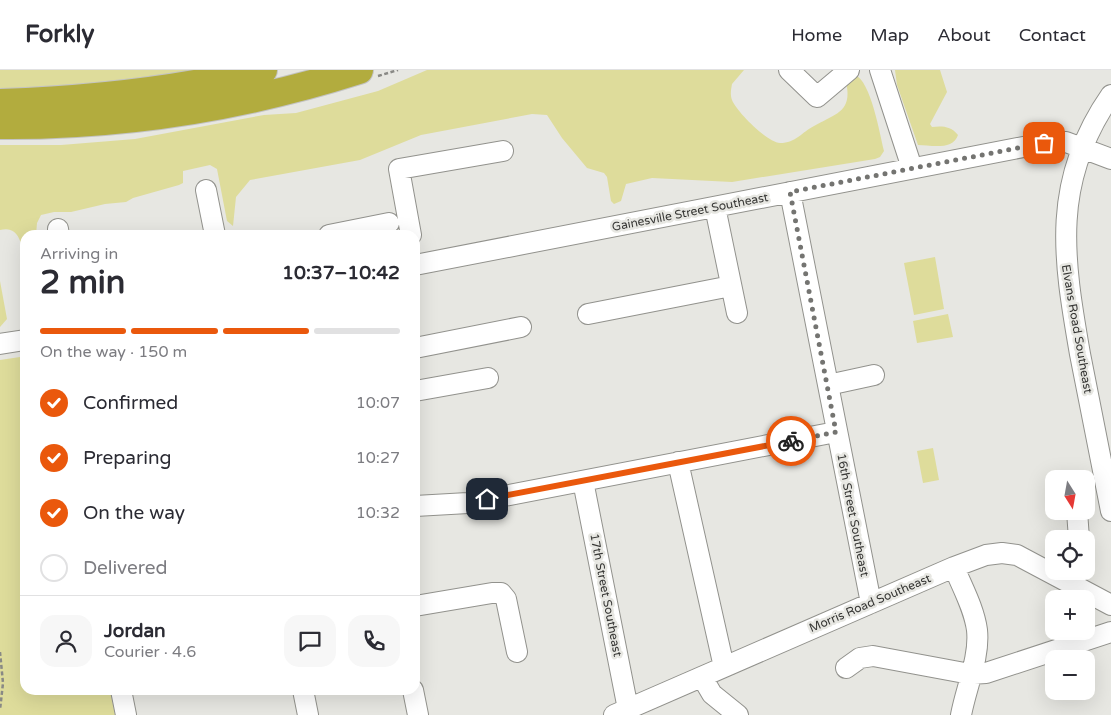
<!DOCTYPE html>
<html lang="en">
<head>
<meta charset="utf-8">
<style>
  :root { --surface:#fff; --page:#f7f7f7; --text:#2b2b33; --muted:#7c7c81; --line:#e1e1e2; --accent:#ea580c }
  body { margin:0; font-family:"Varela Round",sans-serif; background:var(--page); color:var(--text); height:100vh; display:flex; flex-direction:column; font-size:19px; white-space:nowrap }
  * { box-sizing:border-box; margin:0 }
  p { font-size:16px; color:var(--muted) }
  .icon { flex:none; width:28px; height:28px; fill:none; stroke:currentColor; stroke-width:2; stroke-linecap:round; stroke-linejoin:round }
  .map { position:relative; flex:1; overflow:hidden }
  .drawer { position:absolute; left:20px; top:160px; width:400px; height:465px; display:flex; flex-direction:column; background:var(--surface); border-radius:15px; box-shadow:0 5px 20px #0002 }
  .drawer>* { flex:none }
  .needle { width:32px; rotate:169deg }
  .buttons { position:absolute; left:1045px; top:400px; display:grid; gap:10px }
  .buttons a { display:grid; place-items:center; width:50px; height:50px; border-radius:10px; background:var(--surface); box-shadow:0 5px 20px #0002; font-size:25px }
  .pin { position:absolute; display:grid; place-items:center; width:42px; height:42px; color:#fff; margin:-21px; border-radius:10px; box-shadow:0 2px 8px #0006 }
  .courier { position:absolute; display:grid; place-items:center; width:50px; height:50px; margin:-25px; border:4px solid #ea580c; border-radius:50%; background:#fff; color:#222; box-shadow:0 1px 6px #0007 }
  .overview em { font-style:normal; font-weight:700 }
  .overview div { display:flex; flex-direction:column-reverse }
  .overview { display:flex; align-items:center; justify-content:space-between; height:85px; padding:0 20px }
  h1 { font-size:32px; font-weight:700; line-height:38px }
  .bar { display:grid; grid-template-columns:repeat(4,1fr); gap:8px 5px; align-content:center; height:60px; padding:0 20px }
  .bar i { height:6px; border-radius:4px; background:var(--line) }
  .bar .active { background:var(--accent) }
  .bar p { grid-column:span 4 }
  .line { display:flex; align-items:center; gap:12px; padding:0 20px; border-top:1px solid var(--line) }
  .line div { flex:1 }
  .round { display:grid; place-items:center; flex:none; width:52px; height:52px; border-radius:15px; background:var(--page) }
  ol { padding:0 20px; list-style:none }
  li { display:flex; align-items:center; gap:15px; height:55px }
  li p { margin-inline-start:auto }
  li .icon { padding:5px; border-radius:50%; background:var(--accent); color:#fff; stroke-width:4 }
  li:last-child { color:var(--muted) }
  li i { width:28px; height:28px; border:2px solid var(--line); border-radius:50% }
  header { display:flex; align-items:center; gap:30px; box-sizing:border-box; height:70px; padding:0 25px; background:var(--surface); border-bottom:1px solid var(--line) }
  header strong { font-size:24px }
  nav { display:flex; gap:28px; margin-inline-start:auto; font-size:18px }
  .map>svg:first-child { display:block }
  .green { fill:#dedc9b }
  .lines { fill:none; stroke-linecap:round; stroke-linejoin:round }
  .minor-casing { stroke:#92928d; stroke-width:22 }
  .highway-casing { stroke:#c3c3c2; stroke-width:30 }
  .path { stroke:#898985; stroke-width:2.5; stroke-dasharray:4 2.5; stroke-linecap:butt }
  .minor { stroke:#fff; stroke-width:20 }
  .highway { stroke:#b2ac3e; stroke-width:28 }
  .done { stroke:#747471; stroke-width:5; stroke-dasharray:0 9 }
  .route { stroke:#ea580c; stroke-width:6 }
  .labels { text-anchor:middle; stroke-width:5; stroke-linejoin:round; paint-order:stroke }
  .street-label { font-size:12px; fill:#363634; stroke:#e7e7e2 }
</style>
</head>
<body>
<header>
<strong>Forkly</strong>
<nav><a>Home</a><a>Map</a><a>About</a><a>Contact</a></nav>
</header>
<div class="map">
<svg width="1111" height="645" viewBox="0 0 1111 645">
  <rect width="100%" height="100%" fill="#e7e7e2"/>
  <!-- green -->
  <path class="green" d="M0,0H219L170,9L0,21Z
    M427,0H744L732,14C731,20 730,24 732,30C737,42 767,72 780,73C796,73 802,62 814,56C835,44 853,42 846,12L855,5C871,11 880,65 884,81L880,87L875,89L732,112L652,108L626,114L621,131L614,134L611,131L607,107L604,103L587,98L562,68L547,45L532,44L421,65L360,90L250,110L236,127L233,156L227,151L217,99L210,95L183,101V113L179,115L133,128L126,132L105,134L71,142H54L41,145L37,153L36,165H25V188C21,173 19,155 0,160V75H61L135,69L264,45L296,43L378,21Z
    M895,0H940L947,22L930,54L932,57C942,56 951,56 958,65C953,81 930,75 918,75L897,15Z
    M935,187L944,239L914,245L904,193Z
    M0,211L7,249L0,257Z
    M948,244L953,267L917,273L913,251Z
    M20,287L25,289V620H110L115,645H0V290Z
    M933,378L939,410L923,413L917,381Z"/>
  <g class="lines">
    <defs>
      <path id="minor" d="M789,0L817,27L849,0
        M880,0L912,98
        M1111,25C1051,111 1063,187 1080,284C1090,336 1101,388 1111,441
        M206,120L215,165
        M790,122L871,533
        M715,137L737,243
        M58,159L59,165
        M329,165L389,153
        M411,165L399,99L503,81
        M415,195L1044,73L1066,72L1111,89
        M588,244L731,216
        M0,274L25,270
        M415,278L521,257
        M828,315L874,305
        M415,321L488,308
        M678,392L724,597
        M583,411L628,639
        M415,436L468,433L836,362
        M1077,441L1079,469
        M954,497C962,517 974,538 977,560C980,587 966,618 961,645
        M415,536L492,523H501L506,529L517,582
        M846,598L860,588L873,586L970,604L986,603L1111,562
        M702,607L712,624L738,645
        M121,620L126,645
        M303,620L308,645
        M413,620L418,645
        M614,645L954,497L986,485L1002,483L1017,485L1111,535"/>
      <path id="highway" d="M0,33C89,30 176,21 263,0
        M0,55C122,56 243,37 359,0"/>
    </defs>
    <!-- minor casing -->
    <use href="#minor" class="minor-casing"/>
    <!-- highway casing -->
    <use href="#highway" class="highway-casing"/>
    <!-- path -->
    <path class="path" d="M378,6L398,0
      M0,582L3,613L0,640"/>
    <!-- minor -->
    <use href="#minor" class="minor"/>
    <!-- highway -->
    <use href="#highway" class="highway"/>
  </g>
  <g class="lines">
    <!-- done -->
    <path class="done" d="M791,371L836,362L790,122L1044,73"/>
    <!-- route -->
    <path class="route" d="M487,429L791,371"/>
  </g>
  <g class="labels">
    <!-- street labels -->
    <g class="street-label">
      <text transform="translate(690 142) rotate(-11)" y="4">Gainesville Street Southeast</text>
      <text transform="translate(1077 259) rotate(80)" y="4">Elvans Road Southeast</text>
      <text transform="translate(853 445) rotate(79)" y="4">16th Street Southeast</text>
      <text transform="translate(606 525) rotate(79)" y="4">17th Street Southeast</text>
      <text transform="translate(870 533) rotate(-23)" y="4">Morris Road Southeast</text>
    </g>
  </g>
</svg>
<div class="buttons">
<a><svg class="needle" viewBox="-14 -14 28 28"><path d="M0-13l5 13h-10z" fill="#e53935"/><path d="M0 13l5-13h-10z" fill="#7c7c81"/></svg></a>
<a><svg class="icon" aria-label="locate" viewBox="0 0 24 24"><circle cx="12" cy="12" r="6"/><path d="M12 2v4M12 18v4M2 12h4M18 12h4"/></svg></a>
<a>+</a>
<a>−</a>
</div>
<div class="pin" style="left:1044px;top:73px;background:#ea580c"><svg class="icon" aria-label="bag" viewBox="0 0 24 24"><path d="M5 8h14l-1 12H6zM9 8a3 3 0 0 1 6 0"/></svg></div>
<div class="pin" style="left:487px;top:429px;background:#1f2937"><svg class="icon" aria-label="home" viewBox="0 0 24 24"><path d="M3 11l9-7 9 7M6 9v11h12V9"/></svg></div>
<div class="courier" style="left:791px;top:371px"><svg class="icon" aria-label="bike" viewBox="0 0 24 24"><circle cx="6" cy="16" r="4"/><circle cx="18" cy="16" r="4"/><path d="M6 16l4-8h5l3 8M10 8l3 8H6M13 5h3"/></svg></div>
<section class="drawer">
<div class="overview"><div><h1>2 min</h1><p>Arriving in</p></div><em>10:37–10:42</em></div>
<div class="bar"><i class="active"></i><i class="active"></i><i class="active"></i><i></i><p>On the way · 150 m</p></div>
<ol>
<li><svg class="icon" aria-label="check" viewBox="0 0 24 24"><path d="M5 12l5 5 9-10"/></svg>Confirmed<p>10:07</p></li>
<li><svg class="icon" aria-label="check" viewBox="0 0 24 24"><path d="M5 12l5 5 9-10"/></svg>Preparing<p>10:27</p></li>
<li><svg class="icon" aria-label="check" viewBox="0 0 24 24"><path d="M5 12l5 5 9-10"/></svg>On the way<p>10:32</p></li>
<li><i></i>Delivered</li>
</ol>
<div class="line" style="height:90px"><a class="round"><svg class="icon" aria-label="person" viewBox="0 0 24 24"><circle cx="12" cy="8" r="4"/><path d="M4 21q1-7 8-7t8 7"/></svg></a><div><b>Jordan</b><p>Courier · 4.6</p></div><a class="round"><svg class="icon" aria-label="chat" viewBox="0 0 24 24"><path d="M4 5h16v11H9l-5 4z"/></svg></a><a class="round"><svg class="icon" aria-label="phone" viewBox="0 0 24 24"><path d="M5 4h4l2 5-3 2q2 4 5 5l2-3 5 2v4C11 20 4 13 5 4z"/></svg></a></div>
</section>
</div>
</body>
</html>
